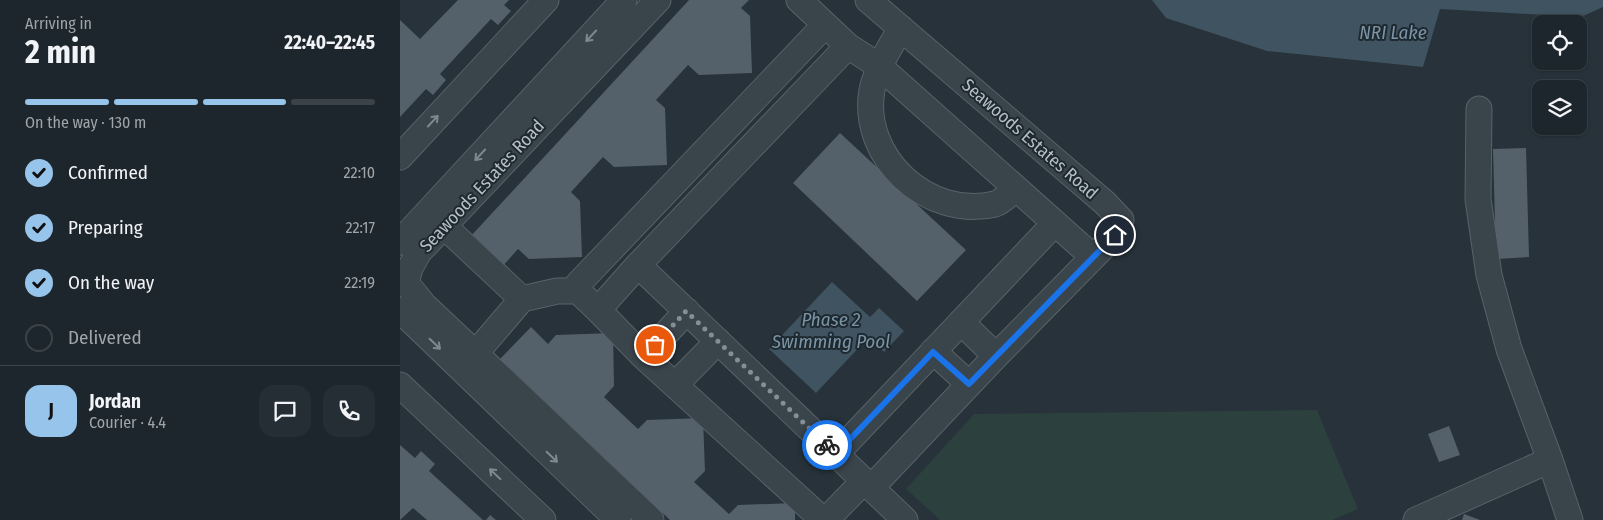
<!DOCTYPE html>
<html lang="en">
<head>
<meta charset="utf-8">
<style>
  :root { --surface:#1d262c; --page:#252e34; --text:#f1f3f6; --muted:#a0a5a9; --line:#3b4348; --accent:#97c4eb }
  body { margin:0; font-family:"Fira Sans Condensed",sans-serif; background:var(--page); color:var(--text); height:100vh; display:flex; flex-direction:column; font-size:19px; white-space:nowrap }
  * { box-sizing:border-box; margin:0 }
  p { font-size:16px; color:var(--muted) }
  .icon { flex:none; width:28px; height:28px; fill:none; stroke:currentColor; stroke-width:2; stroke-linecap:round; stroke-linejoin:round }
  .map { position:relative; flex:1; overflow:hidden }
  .details { display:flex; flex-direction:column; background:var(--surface); width:400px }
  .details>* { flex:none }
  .buttons { position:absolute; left:1132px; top:15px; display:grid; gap:10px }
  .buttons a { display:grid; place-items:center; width:55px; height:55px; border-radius:10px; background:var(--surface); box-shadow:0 1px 4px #0004,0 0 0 1px var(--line); font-size:25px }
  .pin { position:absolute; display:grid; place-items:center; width:42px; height:42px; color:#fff; margin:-21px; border:2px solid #fff; border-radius:50%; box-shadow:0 1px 5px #0007 }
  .courier { position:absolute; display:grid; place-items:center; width:50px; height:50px; margin:-25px; border:4px solid #1a73e8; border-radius:50%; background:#fff; color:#222; box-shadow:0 1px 6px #0007 }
  .headline em { font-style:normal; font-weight:700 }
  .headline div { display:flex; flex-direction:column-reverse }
  .headline { display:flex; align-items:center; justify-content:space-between; height:85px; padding:0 25px }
  h1 { font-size:32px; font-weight:700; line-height:38px }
  .bar { display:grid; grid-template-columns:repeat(4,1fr); gap:8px 5px; align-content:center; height:60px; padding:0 25px }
  .bar i { height:6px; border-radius:4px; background:var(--line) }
  .bar .on { background:var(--accent) }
  .bar p { grid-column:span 4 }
  .line { display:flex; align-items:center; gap:12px; padding:0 25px; border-top:1px solid var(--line) }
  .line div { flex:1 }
  .round { display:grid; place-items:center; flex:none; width:52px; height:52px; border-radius:15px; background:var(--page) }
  ol { padding:0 25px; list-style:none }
  li { display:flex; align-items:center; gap:15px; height:55px }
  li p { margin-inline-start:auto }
  li .icon { padding:5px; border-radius:50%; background:var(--accent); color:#111; stroke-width:4 }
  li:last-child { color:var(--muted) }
  li i { width:28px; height:28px; border:2px solid var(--line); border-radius:50% }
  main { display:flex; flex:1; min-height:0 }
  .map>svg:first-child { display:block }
  .green { fill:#2c403d }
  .water { fill:#3f5361 }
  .building { fill:#54616a }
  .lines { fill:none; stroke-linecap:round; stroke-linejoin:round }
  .minor-casing { stroke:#586269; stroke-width:27 }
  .minor { stroke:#3a444b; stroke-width:25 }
  .oneway { stroke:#7e888f }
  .done { stroke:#848e95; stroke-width:5; stroke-dasharray:0 9 }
  .route { stroke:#1a73e8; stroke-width:6 }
  .labels { text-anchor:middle; stroke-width:4; stroke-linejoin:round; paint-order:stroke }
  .street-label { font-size:18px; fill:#b6bfc6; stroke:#1f2930 }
  .water-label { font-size:19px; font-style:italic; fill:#7b94a6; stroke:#1f2930 }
</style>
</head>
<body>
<main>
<section class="details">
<div class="headline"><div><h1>2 min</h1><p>Arriving in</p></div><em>22:40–22:45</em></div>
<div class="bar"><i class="on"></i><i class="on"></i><i class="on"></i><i></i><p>On the way · 130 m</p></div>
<ol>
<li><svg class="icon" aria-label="check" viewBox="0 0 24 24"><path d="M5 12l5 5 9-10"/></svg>Confirmed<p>22:10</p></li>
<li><svg class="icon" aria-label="check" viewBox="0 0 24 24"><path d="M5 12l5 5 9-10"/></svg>Preparing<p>22:17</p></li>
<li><svg class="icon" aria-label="check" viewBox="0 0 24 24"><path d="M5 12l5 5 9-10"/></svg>On the way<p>22:19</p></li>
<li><i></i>Delivered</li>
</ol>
<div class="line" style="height:90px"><b class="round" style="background:var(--accent);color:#111">J</b><div><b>Jordan</b><p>Courier · 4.4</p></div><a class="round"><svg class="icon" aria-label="chat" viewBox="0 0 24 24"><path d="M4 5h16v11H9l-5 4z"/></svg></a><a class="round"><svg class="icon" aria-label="phone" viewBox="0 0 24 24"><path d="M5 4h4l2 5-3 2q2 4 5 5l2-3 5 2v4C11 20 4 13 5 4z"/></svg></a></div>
</section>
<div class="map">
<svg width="1203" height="520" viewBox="0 0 1203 520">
  <rect width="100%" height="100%" fill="#27323a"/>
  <!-- green -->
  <path class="green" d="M917,410L958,509L933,520H540L506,489L574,414Z"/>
  <!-- water -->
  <path class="water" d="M752,0H1203V7L1181,17L1040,9L1023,67L867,51L766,18Z
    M432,282L470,317L479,308L504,331L484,352L468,338L416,393L369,349Z"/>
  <!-- building -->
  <path class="building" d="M58,0H109L104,5L111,11L98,25L91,19L40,74L46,80L33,95L26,89L0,117V20L20,39Z
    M289,0H349L341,8L350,16L352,73L299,75L288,65L256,100L265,108L267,165L214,167L203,157L171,192L180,201L182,257L129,259L118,249L102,267L70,237Z
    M440,133L566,250L517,301L393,183Z
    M1126,148L1129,257L1096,259L1093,149Z
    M131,327L148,344L156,335L213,333L214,386L204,397L238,429L247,420L303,418L305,471L294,482L329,514L338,505L395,503V520H270L100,359Z
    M1049,426L1060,455L1039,462L1028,434Z
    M0,445L15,458L21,451L35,464L29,471L83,520H27L13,508L0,520Z
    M1064,514L1080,520H1062Z
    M90,515L96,520H86Z"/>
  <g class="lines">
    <defs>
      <path id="minor" d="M399,0L448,46L479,66L692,256
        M468,0L705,203L721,220L719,229L715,235L596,356L472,487
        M501,28C490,47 477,67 472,90C460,157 528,220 595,204C602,202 610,193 616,189
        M448,46L238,265L505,520
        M1079,109L1078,199L1089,275L1109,349L1150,460
        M0,157L146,0
        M44,226L122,299
        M0,242L224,0
        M238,265L198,310L244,357L423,520
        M0,310L218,520
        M198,310L178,291V284L425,25
        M561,322L596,356
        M533,351L569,384
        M75,354L122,299L157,291H178
        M244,357L287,311
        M0,385L143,520
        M275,385L318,341
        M436,454L655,223
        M251,520L24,305L6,283L10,268L19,252L258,0
        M426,520L464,481
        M1016,520L1150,460L1170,520"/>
    </defs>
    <!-- minor casing -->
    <use href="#minor" class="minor-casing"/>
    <!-- minor -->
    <use href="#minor" class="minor"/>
  </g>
  <!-- one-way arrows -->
  <defs><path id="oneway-shaft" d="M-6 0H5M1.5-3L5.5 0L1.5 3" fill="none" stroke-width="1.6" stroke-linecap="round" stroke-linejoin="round" transform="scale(1.25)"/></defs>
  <g class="oneway">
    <use href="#oneway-shaft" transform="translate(191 36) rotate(133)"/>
    <use href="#oneway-shaft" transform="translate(33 121) rotate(-47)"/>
    <use href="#oneway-shaft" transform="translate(80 155) rotate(133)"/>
    <use href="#oneway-shaft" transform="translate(35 344) rotate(44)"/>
    <use href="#oneway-shaft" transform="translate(152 457) rotate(44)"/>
    <use href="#oneway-shaft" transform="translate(95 474) rotate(-137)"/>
  </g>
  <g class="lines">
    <!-- done -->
    <path class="done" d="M255,345L286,311L427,445"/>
    <!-- route -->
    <path class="route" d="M427,445L436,454L533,352L569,384L715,235"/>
  </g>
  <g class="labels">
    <!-- street labels -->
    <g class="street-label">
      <text transform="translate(630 139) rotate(41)" y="6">Seawoods Estates Road</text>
      <text transform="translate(82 186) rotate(-47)" y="6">Seawoods Estates Road</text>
    </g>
    <!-- water labels -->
    <g class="water-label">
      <text x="993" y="39">NRI Lake</text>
      <text x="431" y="326">Phase 2<tspan x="431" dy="22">Swimming Pool</tspan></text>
    </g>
  </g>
</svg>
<div class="buttons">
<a><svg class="icon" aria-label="locate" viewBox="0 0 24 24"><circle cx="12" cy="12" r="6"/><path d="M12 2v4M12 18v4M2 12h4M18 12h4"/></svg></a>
<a><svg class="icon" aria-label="layers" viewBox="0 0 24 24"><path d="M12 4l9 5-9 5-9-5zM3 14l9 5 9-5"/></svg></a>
</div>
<div class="pin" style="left:255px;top:345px;background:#ea580c"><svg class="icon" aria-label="bag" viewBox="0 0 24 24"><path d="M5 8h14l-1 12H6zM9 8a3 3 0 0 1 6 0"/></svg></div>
<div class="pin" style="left:715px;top:235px;background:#1f2937"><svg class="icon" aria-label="home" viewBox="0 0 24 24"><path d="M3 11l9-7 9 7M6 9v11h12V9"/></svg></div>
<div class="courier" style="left:427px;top:445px"><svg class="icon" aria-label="bike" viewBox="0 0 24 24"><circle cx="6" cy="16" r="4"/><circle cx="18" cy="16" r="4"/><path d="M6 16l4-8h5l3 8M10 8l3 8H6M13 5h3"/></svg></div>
</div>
</main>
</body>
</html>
